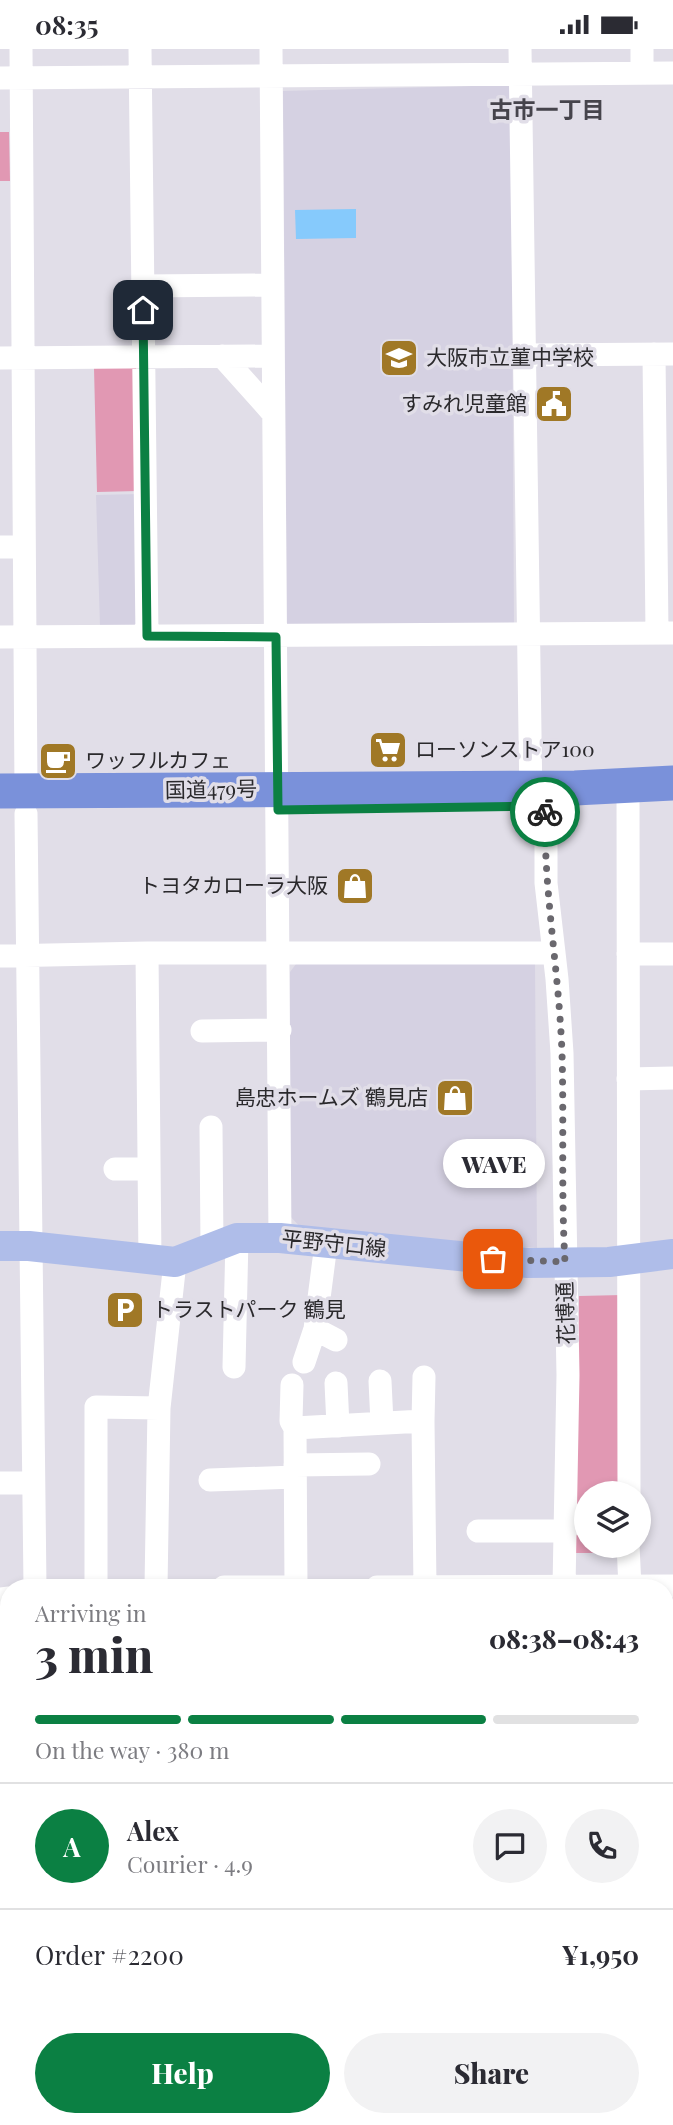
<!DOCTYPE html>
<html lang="en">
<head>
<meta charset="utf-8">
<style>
  :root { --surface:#fff; --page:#f2f2f3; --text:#2b2b33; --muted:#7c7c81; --line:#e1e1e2; --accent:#0b8043 }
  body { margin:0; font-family:"Playfair Display","Noto Sans JP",serif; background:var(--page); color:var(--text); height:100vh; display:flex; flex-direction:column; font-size:26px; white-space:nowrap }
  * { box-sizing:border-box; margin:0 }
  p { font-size:23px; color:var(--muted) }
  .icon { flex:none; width:38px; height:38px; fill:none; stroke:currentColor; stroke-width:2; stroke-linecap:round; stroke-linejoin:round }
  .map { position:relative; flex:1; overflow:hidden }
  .sheet { position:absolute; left:0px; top:1530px; width:674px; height:548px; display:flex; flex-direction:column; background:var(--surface); border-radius:28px 28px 0 0; box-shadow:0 4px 10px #0003 }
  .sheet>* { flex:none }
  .tools { position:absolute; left:574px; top:1432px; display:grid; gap:14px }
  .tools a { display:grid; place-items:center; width:77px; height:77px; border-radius:50%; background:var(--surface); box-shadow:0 4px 10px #0003; font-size:35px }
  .pin { position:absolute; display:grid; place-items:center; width:60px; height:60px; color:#fff; margin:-30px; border-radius:14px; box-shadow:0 4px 10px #0006 }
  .courier { position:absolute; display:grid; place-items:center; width:70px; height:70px; margin:-35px; border:5px solid #0b8043; border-radius:50%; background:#fff; color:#222; box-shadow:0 2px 9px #0007 }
  .bubble { position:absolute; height:49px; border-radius:24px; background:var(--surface); box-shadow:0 4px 10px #0003; font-size:23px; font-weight:800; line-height:49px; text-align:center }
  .overview em { font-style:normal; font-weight:800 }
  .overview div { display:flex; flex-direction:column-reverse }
  .overview { display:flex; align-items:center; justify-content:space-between; height:119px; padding:0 35px }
  h1 { font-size:46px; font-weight:800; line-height:52px }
  .bar { display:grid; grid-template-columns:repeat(4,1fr); gap:10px 7px; align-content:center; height:84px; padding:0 35px }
  .bar i { height:9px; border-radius:5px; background:var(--line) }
  .bar .selected { background:var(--accent) }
  .bar p { grid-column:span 4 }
  .line { display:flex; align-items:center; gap:18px; padding:0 35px; border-top:2px solid var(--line) }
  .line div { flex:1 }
  .round { display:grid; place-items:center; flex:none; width:74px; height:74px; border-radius:37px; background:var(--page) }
  .cta { display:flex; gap:14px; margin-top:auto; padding:14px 35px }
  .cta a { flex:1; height:80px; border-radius:42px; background:var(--accent); color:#fff; font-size:28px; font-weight:800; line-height:80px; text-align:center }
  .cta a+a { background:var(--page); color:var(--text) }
  .status { display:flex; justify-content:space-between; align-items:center; height:49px; padding:0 35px; background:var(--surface); direction:ltr }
  .status svg { height:19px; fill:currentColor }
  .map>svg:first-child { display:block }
  .built { fill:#d5d1e2 }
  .green { fill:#e198b3 }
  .water { fill:#86cafc }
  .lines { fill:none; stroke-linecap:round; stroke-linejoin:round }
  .minor { stroke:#fff; stroke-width:23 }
  .major { stroke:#afbde9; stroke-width:30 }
  .highway { stroke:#7a91da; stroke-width:35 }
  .done { stroke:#6a686e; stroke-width:7; stroke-dasharray:0 12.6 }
  .route { stroke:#0b8043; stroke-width:9 }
  .labels { text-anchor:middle; stroke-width:7; stroke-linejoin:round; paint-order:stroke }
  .poi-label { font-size:21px; fill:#2a292c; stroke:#e1dee8; text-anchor:start }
  .street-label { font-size:21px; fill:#2a292c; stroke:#e1dee8 }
  .neighbourhood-label { font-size:23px; font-weight:bold; fill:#46444c; stroke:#e1dee8 }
</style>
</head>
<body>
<div class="status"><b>08:35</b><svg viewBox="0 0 49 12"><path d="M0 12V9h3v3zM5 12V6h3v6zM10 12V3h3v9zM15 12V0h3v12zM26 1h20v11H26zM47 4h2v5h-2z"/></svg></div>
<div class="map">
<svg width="673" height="2076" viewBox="0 0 673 2076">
  <rect width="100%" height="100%" fill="#e1dee8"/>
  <!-- built -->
  <path class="built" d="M511,36L514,576L287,577L283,42Z
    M140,445L142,571L134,576L100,577L96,446Z
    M535,913L537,1199L302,1180L290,1167V923L296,915Z
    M0,1563H9V1887H0Z
    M0,1979H9V2068L120,2069V2076H0Z"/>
  <!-- green -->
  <path class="green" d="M0,83H9L10,132H0Z
    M136,318L138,442L97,443L94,319Z
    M622,1246L618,1444H586V1496H617L618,1504H574L579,1247Z
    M0,1635H9V1808H0Z"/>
  <!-- water -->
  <path class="water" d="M356,160V189L296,190L295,161Z"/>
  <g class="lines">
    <!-- minor -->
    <path class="minor" d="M21,0L26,743
      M140,0L147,587
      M271,0L280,1189
      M520,0L531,753
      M642,23V0
      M0,29L673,24
      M143,237L271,236
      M654,305L657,584
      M525,306L673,305
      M222,307L272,363
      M0,309L272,307
      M0,498H24
      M0,588L673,584
      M628,735L629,1444
      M546,739V834L557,930L562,1004L568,1326L564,1538
      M26,765L35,1538
      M147,904L150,1211
      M628,905H673
      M0,907L147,904H554
      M202,982L280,981
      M628,1030L673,1029
      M211,1078L212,1199
      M115,1120H149
      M315,1280L336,1291
      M304,1313L315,1280L326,1195
      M234,1318L237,1189
      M380,1332L382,1374
      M336,1334L338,1377
      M292,1336L291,1372L295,1379
      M423,1372L424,1328
      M295,1416L369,1415
      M210,1431L295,1428
      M0,1434H33
      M478,1482H566
      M628,1496L630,1538
      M296,1537L295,1379L423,1372L425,1538
      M96,1538V1358L159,1359
      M156,1538L159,1359L175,1213
      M224,1538H298
      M377,1538L673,1537
      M0,1550L9,1549
      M0,1897H9
      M665,1897H673
      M192,2068L193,2076
      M452,2068V2076
      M586,2068V2076
      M650,2068L651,2076"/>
    <!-- major -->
    <path class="major" d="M0,1197H29L175,1213L237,1189H280L528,1214L609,1213L673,1205"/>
    <!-- highway -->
    <path class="highway" d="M0,742L575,739L673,734"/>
  </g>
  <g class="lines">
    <!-- done -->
    <path class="done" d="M493,1210L565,1213C561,1144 564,1074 562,1004C559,923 544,844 545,763"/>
    <!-- route -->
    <path class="route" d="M143,261L147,587L276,588L278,761L545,757V763"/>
  </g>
  <!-- icons -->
  <defs>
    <symbol id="school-square" viewBox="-11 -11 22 22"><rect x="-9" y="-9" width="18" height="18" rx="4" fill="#a07826" stroke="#e1dee8"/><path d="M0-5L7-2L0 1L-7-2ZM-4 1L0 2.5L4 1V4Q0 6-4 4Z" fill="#fff"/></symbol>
    <symbol id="civic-square" viewBox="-11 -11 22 22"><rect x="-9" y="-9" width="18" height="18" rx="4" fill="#a07826" stroke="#e1dee8"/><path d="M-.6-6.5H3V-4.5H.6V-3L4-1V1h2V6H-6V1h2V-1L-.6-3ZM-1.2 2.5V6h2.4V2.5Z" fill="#fff"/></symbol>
    <symbol id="supermarket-square" viewBox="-11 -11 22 22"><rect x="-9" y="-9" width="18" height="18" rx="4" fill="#a07826" stroke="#e1dee8"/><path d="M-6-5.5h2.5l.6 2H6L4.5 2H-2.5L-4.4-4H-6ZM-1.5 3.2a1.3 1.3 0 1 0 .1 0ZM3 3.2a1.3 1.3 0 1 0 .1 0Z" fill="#fff"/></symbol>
    <symbol id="cafe-square" viewBox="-11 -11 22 22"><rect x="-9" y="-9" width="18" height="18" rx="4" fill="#a07826" stroke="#e1dee8"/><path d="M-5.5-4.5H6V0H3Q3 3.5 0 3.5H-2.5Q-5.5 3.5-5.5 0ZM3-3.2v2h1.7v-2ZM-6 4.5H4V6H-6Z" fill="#fff"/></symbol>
    <symbol id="shop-square" viewBox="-11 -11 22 22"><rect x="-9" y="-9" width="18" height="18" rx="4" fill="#a07826" stroke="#e1dee8"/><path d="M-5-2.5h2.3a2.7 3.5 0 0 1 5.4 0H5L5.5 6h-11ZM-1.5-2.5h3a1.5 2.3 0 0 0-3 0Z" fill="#fff"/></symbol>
    <symbol id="parking-square" viewBox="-11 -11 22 22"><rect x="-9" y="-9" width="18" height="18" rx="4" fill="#a07826" stroke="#e1dee8"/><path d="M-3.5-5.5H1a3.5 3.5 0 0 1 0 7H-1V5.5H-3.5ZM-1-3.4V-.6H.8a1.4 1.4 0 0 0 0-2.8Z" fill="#fff"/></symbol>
  </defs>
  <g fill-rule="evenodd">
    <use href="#school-square" x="377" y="287" width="44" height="44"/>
    <use href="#civic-square" x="532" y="333" width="44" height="44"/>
    <use href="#supermarket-square" x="366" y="679" width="44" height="44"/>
    <use href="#cafe-square" x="36" y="690" width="44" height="44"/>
    <use href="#shop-square" x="333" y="815" width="44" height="44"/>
    <use href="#shop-square" x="433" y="1027" width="44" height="44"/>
    <use href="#parking-square" x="103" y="1239" width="44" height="44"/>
  </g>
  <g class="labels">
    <!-- poi labels -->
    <g class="poi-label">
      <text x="426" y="316">大阪市立菫中学校</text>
      <text x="527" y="362" text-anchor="end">すみれ児童館</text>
      <text x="415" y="708">ローソンストア100</text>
      <text x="85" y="719">ワッフルカフェ</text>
      <text x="328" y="844" text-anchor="end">トヨタカローラ大阪</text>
      <text x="428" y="1056" text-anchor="end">島忠ホームズ 鶴見店</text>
      <text x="152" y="1268">トラストパーク 鶴見</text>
    </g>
    <!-- street labels -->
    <g class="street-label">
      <text transform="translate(211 741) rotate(-1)" y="7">国道479号</text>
      <text transform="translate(334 1195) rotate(6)" y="7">平野守口線</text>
      <text transform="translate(566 1264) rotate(-92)" y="7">花博通</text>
    </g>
    <!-- neighbourhood labels -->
    <g class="neighbourhood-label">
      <text x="547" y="69">古市一丁目</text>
    </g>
  </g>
</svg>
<div class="tools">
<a><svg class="icon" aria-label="layers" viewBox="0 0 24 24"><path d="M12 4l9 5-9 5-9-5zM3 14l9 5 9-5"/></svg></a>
</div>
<div class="pin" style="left:493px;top:1210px;background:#ea580c"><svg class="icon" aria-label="bag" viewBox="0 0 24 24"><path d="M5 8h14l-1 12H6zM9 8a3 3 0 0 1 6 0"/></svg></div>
<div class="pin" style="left:143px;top:261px;background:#1f2937"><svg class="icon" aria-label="home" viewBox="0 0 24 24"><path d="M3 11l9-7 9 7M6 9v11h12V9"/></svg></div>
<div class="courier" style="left:545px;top:763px"><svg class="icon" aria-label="bike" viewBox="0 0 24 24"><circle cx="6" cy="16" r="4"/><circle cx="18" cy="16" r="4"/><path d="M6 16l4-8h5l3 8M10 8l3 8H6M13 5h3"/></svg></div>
<div class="bubble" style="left:443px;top:1090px;width:102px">WAVE</div>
<section class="sheet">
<div class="overview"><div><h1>3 min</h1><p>Arriving in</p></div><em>08:38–08:43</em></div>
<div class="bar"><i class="selected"></i><i class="selected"></i><i class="selected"></i><i></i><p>On the way · 380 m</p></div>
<div class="line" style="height:126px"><b class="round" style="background:var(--accent);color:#fff">A</b><div><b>Alex</b><p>Courier · 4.9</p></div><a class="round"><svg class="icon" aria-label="chat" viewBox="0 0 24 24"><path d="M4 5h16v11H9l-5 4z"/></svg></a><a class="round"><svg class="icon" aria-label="phone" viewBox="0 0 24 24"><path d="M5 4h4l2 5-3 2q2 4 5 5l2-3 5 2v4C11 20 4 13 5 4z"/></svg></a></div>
<div class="line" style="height:91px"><div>Order #2200</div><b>¥1,950</b></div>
<div class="cta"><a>Help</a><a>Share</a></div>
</section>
</div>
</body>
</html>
